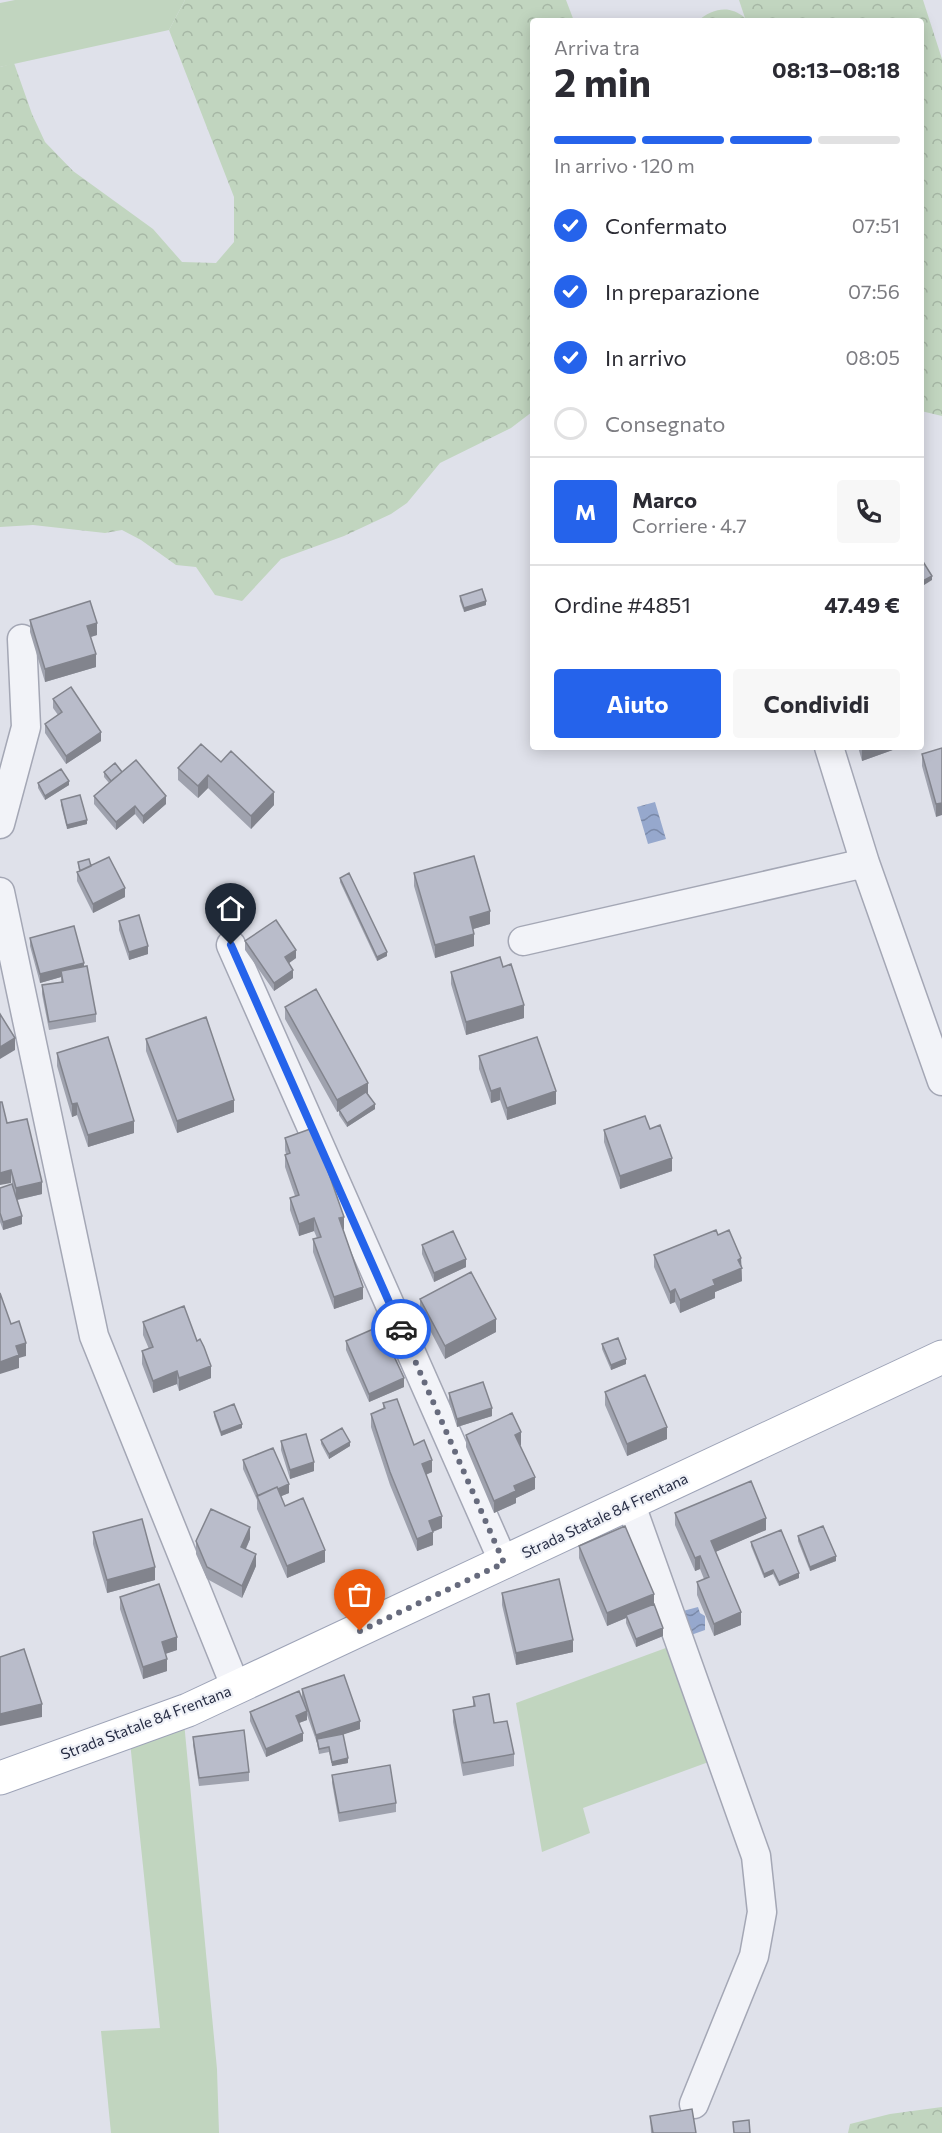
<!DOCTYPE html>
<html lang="it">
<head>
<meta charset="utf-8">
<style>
  :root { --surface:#fff; --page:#f7f7f7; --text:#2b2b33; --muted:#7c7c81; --line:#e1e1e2; --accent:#2563eb }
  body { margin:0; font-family:Commissioner,sans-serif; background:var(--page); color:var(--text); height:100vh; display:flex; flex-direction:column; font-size:22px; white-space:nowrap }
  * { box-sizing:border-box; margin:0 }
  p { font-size:20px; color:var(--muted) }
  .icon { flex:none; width:33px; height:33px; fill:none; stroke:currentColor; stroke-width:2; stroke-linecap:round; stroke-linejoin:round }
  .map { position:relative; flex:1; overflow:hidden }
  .details { position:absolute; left:530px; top:18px; width:394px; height:732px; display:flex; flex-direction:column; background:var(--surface); border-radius:6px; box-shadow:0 3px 15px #0003 }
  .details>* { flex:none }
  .pin { position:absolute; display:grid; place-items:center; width:51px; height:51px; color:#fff; margin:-62px -26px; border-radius:50% 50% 50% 0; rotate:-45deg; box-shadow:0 0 6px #0007 }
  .pin .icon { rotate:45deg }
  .courier { position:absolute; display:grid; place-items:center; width:60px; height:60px; margin:-30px; border:4px solid #2563eb; border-radius:50%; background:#fff; color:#222; box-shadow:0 2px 8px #0007 }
  .summary em { font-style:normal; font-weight:700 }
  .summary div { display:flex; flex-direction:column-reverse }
  .summary { display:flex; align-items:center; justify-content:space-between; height:102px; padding:0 24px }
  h1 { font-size:39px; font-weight:700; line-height:45px }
  .bar { display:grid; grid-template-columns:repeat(4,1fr); gap:9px 6px; align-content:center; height:72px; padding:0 24px }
  .bar i { height:8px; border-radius:4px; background:var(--line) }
  .bar .selected { background:var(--accent) }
  .bar p { grid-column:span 4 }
  .line { display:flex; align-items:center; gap:15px; padding:0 24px; border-top:2px solid var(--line) }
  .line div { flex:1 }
  .round { display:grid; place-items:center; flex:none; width:63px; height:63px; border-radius:6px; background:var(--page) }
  ol { padding:0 24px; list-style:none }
  li { display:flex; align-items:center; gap:18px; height:66px }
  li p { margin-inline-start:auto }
  li .icon { padding:6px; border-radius:50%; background:var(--accent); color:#fff; stroke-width:4 }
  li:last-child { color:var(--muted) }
  li i { width:33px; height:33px; border:3px solid var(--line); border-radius:50% }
  .button { display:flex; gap:12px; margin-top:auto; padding:12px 24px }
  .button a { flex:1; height:69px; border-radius:6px; background:var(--accent); color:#fff; font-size:24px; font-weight:700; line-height:69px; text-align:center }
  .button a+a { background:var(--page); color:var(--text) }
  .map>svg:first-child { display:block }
  .grass { fill:#c1d5bf }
  .forest { fill:url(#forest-crowns) }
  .water { fill:url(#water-waves) }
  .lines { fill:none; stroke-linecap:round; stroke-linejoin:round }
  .minor-casing { stroke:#a4a7b5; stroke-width:31 }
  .major-casing { stroke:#9da3b7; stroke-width:35 }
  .minor { stroke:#f2f3f8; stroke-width:28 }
  .major { stroke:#fff; stroke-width:33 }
  .wall { fill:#9fa2ae }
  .shaded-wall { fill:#82848d }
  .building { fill:#b9bcca; stroke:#82848d; stroke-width:1.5 }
  .done { stroke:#676b7d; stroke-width:6; stroke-dasharray:0 10.8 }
  .route { stroke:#2563eb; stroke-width:8 }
  .labels { text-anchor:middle; stroke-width:4.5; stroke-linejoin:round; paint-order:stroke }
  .street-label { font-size:15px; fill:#262c43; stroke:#eff1f7 }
</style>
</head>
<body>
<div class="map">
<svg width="942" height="2133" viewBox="0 0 942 2133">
  <defs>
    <pattern id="forest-crowns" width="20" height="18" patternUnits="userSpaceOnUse" patternTransform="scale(1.5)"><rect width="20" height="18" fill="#c1d5bf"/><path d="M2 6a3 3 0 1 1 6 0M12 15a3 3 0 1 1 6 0" fill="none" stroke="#a6b7a5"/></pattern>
    <pattern id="water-waves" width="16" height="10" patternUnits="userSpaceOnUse" patternTransform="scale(1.5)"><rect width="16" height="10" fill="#96a8cd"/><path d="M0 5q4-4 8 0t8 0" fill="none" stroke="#7a89a8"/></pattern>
  </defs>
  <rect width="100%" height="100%" fill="#dfe1ea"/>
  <!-- grass -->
  <path class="grass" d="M15,0H185L169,30L0,67V3Z
    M674,1645L714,1760L583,1808L590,1833L542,1852L516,1703Z
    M184,1722L217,2069L219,2133H111L101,2031L160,2028L130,1742Z"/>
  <!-- forest -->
  <path class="forest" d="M185,0H566L574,21H532V412L511,428L440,463L407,503L391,514L344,536L281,559L242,601L215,595L196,567L176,565L141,540L122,530L105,533L33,525L0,527V67L14,63L32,114L45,142L73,171L153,229L182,262L216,263L234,242V197L169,30Z
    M739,0H923L942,59V416L921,411V21H698C713,8 730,5 745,18Z
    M942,2107V2133H848L850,2124L890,2114Z"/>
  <!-- water -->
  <path class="water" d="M655,802L666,839L648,844L637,807Z
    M698,1607L700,1613L705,1616V1630L691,1635L683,1611Z"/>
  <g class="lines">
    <defs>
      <path id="minor" d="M829,747L865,863L942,1081
        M0,824L26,727L22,639
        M0,892L94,1336L236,1688
        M523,941L865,863
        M231,945L504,1563
        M631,1505L756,1856L762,1912L754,1956L694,2104"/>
      <path id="major" d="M0,1778L188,1710L942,1357"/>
    </defs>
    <!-- minor casing -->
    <use href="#minor" class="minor-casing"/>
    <!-- major casing -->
    <use href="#major" class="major-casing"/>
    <!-- minor -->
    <use href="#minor" class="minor"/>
    <!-- major -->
    <use href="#major" class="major"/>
  </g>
  <!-- wall -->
  <path class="wall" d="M460,596L486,605L464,612L460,601Z
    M30,620L97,635L91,637L96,667L45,682L30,632Z
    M53,699L101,741L66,764L45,733V724L58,715L53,708Z
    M858,747H901L862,761Z
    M942,748L936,817L922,766V754Z
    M221,762L274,805L251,829L208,788L198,798L178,780V768Z
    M104,772H122L166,804L143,824L135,814L116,830L94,804V796L109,783L104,777Z
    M38,783L69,785L45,800L38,788Z
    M61,800L87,824L67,829L61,805Z
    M78,862L91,866L125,897L93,913L77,881V872L79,871Z
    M414,873L490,924L473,929L474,946L435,958L414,886Z
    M340,878L387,956L377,961L340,882Z
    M119,921L148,954L129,960L119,930Z
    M30,938L84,967L96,1014V1022L49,1030L42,994V985L61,982V977L40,983L30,946Z
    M245,941L296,958L289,963L293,978L274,991L245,950Z
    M503,967L524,1018L466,1035L451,984V972Z
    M285,1007L368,1094L375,1109L347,1127L339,1115V1111L337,1112L285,1019Z
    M146,1039L234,1112L177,1133L146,1051Z
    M57,1053L134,1133L88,1147L77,1115L72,1117L57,1066Z
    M479,1056L556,1104L507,1120L500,1100L491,1103L479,1069Z
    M7,1123L42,1194L17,1200L22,1224L3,1230L0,1222V1188L12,1185Z
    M650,1129L672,1171L620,1189L604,1142V1130Z
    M285,1138L344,1229L343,1230L363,1299L334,1309L313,1252V1239L317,1238L314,1231L299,1236L290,1210V1198L295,1196L285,1167V1155L286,1154L285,1150Z
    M718,1235L741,1258L742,1281L715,1292V1298L680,1313L675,1302L670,1304L654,1267V1255Z
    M422,1245L466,1267L434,1282L422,1254Z
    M420,1299L496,1332L445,1359L420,1311Z
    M143,1322L211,1378L179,1391L177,1384L153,1393L142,1364V1351L149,1349L143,1335Z
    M346,1341L404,1387L369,1402L346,1350Z
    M602,1344L626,1364L611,1370L602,1349Z
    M605,1392L667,1439L627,1456L605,1405Z
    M449,1393L492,1416L457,1427L449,1402Z
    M383,1403L414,1445L432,1472L426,1475L442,1528L433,1532V1545L417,1551L390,1485L371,1427V1414L383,1409Z
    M214,1412L242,1428L221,1436L214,1416Z
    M466,1435L521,1445H520L535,1489L516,1498V1503L494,1513L466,1447Z
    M321,1440L350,1446L329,1459L321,1444Z
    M281,1441L314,1471L290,1479L281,1450Z
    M243,1460L289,1493L281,1496L285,1506L325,1562L287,1578L257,1509V1500L243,1469Z
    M675,1513L766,1530L715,1552L741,1625L714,1636L697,1595V1582L704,1579L700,1569L695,1571L675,1525Z
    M93,1532L155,1580L107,1593L93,1544Z
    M798,1536L836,1561L810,1571L798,1541Z
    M250,1539L246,1549L256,1566L242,1598L207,1579L196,1554V1541Z
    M751,1542L799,1578L779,1586L773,1574L764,1578L751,1546Z
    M579,1546L654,1604L663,1636L636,1647L626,1623V1618L607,1626L579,1558Z
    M502,1593L573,1652L516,1665L502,1605Z
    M120,1597L177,1650L165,1654L167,1671L143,1679L120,1609Z
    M302,1689L360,1729L343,1734L348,1763L332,1766L329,1752L319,1754L317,1743L307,1715V1720L299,1723L303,1741L266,1757L250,1721V1712L302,1697Z
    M473,1697L494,1723L514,1754V1766L463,1776L453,1722V1710L473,1706Z
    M193,1737L249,1772V1781L199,1786L193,1745Z
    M332,1775L396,1803V1812L339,1822L332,1783Z
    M650,2116L696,2133H651Z"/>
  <!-- shaded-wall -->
  <path class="shaded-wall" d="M932,576V580L921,587V582Z
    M486,601V605L464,612V608Z
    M97,623V635L87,638V626Z
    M96,654V667L45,682V669Z
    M101,732V741L66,764V756Z
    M866,747H901L862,761V748Z
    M208,775V788L198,798V786Z
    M69,781V785L45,800V796Z
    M274,792V805L251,829V816Z
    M166,796V804L143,824V816Z
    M942,803V815L936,817V804Z
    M135,806V814L116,830V822Z
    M87,820V824L67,829V825Z
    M125,888V897L93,913V904Z
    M490,911V924L470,930V917Z
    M474,934V946L435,958V945Z
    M148,946V954L129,960V952Z
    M296,950V958L285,966V957Z
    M387,952V956L377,961V957Z
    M84,963V972L61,971V977L40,983V974Z
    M293,970V978L274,991V983Z
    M524,1005V1018L466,1035V1022Z
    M15,1038V1050L0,1059V1047Z
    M368,1083V1095L337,1112V1100Z
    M500,1088V1100L491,1103V1091Z
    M556,1091V1104L507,1120V1108Z
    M234,1100V1112L177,1133V1121Z
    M77,1103V1115L72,1117V1104Z
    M375,1104V1109L347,1127V1123Z
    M134,1121V1133L88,1147V1135Z
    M672,1158V1171L620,1189V1176Z
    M11,1170V1183L0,1185V1173Z
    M42,1182V1194L16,1200V1188Z
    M22,1216V1224L3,1230V1222Z
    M344,1217V1229L339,1231V1218Z
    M314,1218V1231L299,1236V1224Z
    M741,1258L742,1281L715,1292V1298L680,1313V1300L713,1280L738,1260Z
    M466,1259V1267L434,1282V1273Z
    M363,1287V1299L334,1309V1297Z
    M675,1289V1302L670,1304V1292Z
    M496,1319V1332L445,1359V1346Z
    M26,1343V1356L19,1358V1368L0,1374V1362L16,1346Z
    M626,1359V1364L611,1370V1365Z
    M211,1366V1378L179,1391V1378Z
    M177,1371V1384L153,1393V1381Z
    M404,1378V1387L369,1402V1394Z
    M492,1408V1416L457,1427V1419Z
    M242,1424V1428L221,1436V1432Z
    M667,1427V1439L627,1456V1444Z
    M521,1432V1445L515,1448V1435Z
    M350,1442V1446L329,1459V1454Z
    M432,1460V1472L422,1476V1464Z
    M314,1462V1471L290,1479V1470Z
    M535,1477V1489L516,1498V1503L494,1513V1501L514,1486Z
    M289,1484V1493L260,1505L259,1497Z
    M442,1516V1528L429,1533V1521Z
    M766,1518V1530L711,1554V1541Z
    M250,1527V1539L241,1559V1547Z
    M433,1532V1545L417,1551V1539Z
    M325,1550V1562L287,1578V1566Z
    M256,1554V1566L242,1598V1586Z
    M700,1556V1569L695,1571V1558Z
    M836,1556V1561L810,1571V1567Z
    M155,1567V1580L107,1593V1580Z
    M773,1570V1574L764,1578V1574Z
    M799,1573V1578L779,1586V1582Z
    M654,1594V1606L626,1615V1618L607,1626V1613Z
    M741,1612V1625L714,1636V1624Z
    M663,1628V1636L636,1647V1639Z
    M177,1637V1650L162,1655V1642Z
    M573,1640V1652L516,1665V1653Z
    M167,1659V1671L143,1679V1667Z
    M42,1704V1717L0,1726V1714Z
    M307,1711V1720L296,1724V1716Z
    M360,1721V1729L318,1743L317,1739L316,1743V1735Z
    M303,1733V1741L266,1757V1749Z
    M348,1758V1763L332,1766V1762Z"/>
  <!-- building -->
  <path class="building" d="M921,560H922L932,576L921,582Z
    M482,589L486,601L464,608L460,596Z
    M90,601L97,623L87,626L96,654L45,669L30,620Z
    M71,687L101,732L66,756L45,724L62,712L53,699Z
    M201,744L221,762L231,751L274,792L251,816L208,775L198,786L178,768Z
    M942,748V803L936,804L922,754Z
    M136,760L166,796L143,816L135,806L116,822L94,796Z
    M115,763L122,772L111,781L104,772Z
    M61,769L69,781L45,796L38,783Z
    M80,795L87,820L67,825L61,800Z
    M474,856L490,911L470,917L474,934L435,945L414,873Z
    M109,857L125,888L93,904L77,872Z
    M89,859L91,866L80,871L78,862Z
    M349,873L387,952L377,957L340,878Z
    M139,915L148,946L129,952L119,921Z
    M276,920L296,950L285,957L293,970L274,983L245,941Z
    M74,926L84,963L40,974L30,938Z
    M500,957L503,967L511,964L524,1005L466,1022L451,972Z
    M87,966L96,1014L49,1022L42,985L63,982L61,971Z
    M316,989L368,1083L337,1100L285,1007Z
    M0,1014L15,1038L0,1047Z
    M206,1017L234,1100L177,1121L146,1039Z
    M108,1037L134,1121L88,1135L77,1103L72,1104L57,1053Z
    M537,1037L556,1091L507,1108L500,1088L491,1091L479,1056Z
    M366,1092L375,1104L347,1123L339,1110Z
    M0,1102H2L7,1123L27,1119L42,1182L16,1188L11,1170L0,1173Z
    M645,1116L650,1129L660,1125L672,1158L620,1176L604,1130Z
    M313,1128L344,1217L339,1218L363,1287L334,1297L313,1239L321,1237L314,1218L299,1224L290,1198L299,1195L285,1155L290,1153L285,1138Z
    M12,1184L22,1216L3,1222L0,1213V1188Z
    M716,1230L718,1235L729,1230L741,1258L738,1260L742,1268L713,1280L715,1285L680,1300L675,1289L670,1292L654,1255Z
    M453,1231L466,1259L434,1273L422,1245Z
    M471,1272L496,1319L445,1346L420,1299Z
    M0,1293L11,1324L19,1321L26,1343L16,1346L19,1355L0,1362Z
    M184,1306L197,1341L200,1339L204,1347L211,1366L179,1378L177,1371L153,1381L142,1351L153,1347L143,1322Z
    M380,1326L404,1378L369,1394L346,1341Z
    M618,1338L626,1359L611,1365L602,1344Z
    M645,1375L667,1427L627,1444L605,1392Z
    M483,1382L492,1408L457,1419L449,1393Z
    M397,1399L414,1445L424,1440L432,1460L422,1464L442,1516L429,1521L433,1532L417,1539L390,1472L371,1414L385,1408L383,1403Z
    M234,1404L242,1424L221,1432L214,1412Z
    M512,1413L521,1432L515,1435L535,1477L514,1486L516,1491L494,1501L466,1435Z
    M342,1428L350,1442L329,1454L321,1440Z
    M306,1434L314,1462L290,1470L281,1441Z
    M273,1448L289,1484L278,1489L277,1487L258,1496L243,1460Z
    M751,1481L766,1518L711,1541L741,1612L714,1624L697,1582L709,1577L700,1556L695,1558L675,1513Z
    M277,1487L285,1506L303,1498L325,1550L287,1566L257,1496Z
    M211,1509L250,1527L241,1547L256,1554L242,1586L207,1567L196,1541Z
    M142,1519L155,1567L107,1580L93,1532Z
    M625,1526L654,1594L607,1613L579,1546Z
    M823,1526L836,1556L810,1567L798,1536Z
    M781,1530L799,1573L779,1582L773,1570L764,1574L751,1542Z
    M559,1579L573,1640L516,1653L502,1593Z
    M159,1584L177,1637L162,1642L167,1659L143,1667L120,1597Z
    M654,1604L663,1628L636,1639L626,1615Z
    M24,1649L42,1704L0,1714V1657Z
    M344,1675L360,1721L316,1735L302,1689Z
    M299,1691L307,1711L296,1716L303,1733L266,1749L250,1712Z
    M489,1694L494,1723L507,1721L514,1754L463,1763L453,1710L475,1706L473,1697Z
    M244,1730L249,1772L199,1778L193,1737Z
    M343,1734L348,1758L332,1762L329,1747L319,1749L317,1739Z
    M390,1765L396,1803L339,1813L332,1775Z
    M692,2109L696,2133H653L650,2116Z
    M749,2120L750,2133H734L733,2122Z"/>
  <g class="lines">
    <!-- done -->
    <path class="done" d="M360,1631L504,1563L401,1329"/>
    <!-- route -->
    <path class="route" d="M231,945L401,1329"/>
  </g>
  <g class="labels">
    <!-- street labels -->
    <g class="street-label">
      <text transform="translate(605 1516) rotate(-25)" y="5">Strada Statale 84 Frentana</text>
      <text transform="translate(146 1723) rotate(-21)" y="5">Strada Statale 84 Frentana</text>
    </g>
  </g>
</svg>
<div class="pin" style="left:360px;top:1631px;background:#ea580c"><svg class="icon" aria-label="bag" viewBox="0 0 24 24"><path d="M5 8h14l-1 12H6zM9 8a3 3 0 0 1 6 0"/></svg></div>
<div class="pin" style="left:231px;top:945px;background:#1f2937"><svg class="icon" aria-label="home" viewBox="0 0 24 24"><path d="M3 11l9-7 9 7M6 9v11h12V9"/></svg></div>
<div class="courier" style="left:401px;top:1329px"><svg class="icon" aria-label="car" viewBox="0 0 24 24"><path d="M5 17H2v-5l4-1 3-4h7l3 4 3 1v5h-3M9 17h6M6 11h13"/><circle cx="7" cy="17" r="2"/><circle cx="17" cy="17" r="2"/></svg></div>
<section class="details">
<div class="summary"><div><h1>2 min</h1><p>Arriva tra</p></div><em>08:13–08:18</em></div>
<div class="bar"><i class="selected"></i><i class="selected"></i><i class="selected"></i><i></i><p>In arrivo · 120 m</p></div>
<ol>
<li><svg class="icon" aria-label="check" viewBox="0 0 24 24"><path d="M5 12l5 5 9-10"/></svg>Confermato<p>07:51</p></li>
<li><svg class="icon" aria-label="check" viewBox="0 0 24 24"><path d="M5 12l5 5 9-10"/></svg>In preparazione<p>07:56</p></li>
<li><svg class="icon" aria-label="check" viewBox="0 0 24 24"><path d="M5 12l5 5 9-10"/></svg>In arrivo<p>08:05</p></li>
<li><i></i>Consegnato</li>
</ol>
<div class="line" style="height:108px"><b class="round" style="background:var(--accent);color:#fff">M</b><div><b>Marco</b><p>Corriere · 4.7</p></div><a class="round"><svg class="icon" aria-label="phone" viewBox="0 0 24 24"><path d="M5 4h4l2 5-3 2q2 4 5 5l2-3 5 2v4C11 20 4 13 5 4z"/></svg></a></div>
<div class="line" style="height:78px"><div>Ordine #4851</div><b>47.49 €</b></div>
<div class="button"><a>Aiuto</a><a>Condividi</a></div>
</section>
</div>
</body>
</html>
